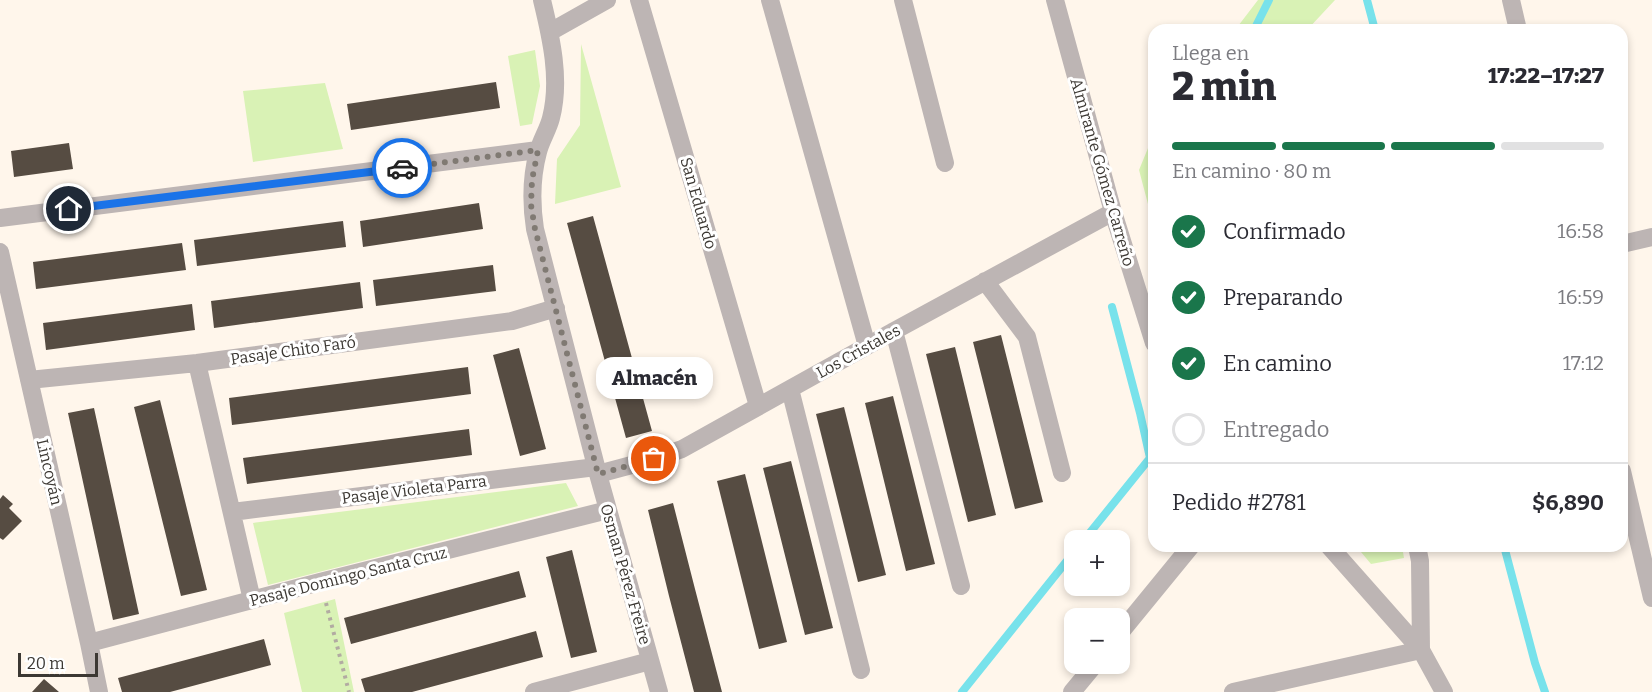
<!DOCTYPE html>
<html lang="es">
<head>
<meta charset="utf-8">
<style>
  :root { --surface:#fff; --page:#f2f2f3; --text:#2b2b33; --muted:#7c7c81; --line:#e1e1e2; --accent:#1a764b }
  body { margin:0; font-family:Bitter,serif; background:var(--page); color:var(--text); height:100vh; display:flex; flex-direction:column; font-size:22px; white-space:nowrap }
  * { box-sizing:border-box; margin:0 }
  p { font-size:20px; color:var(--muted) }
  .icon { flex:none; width:33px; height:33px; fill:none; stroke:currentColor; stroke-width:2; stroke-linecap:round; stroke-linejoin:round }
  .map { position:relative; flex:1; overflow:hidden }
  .sheet { position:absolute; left:1148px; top:24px; width:480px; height:528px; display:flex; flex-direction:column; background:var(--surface); border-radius:18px; box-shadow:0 3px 9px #0003 }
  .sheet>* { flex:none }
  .buttons { position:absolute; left:1064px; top:530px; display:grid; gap:12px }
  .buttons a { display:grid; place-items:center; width:66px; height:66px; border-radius:12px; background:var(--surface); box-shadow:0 3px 9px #0003; font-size:30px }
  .scale { position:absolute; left:18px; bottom:15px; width:80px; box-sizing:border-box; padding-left:6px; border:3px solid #3c3833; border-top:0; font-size:16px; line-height:21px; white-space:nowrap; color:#3c3833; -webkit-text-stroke:4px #fff; paint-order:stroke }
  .pin { position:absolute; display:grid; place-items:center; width:51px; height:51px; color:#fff; margin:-26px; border:3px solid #fff; border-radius:50%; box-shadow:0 2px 6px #0007 }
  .courier { position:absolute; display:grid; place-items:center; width:60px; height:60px; margin:-30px; border:4px solid #1a73e8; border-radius:50%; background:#fff; color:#222; box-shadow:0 2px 8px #0007 }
  .bubble { position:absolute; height:42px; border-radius:18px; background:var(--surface); box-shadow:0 3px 9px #0003; font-size:20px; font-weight:800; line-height:42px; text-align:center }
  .summary em { font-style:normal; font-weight:800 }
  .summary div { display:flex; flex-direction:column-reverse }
  .summary { display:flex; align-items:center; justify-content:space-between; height:102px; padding:0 24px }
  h1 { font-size:39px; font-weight:800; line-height:45px }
  .bar { display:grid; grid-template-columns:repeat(4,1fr); gap:9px 6px; align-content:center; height:72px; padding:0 24px }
  .bar i { height:8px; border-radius:4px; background:var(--line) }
  .bar .current { background:var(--accent) }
  .bar p { grid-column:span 4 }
  .line { display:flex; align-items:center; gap:15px; padding:0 24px; border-top:2px solid var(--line) }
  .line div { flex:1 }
  ol { padding:0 24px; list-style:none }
  li { display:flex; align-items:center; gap:18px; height:66px }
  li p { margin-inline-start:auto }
  li .icon { padding:6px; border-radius:50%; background:var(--accent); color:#fff; stroke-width:4 }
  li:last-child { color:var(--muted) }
  li i { width:33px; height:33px; border:3px solid var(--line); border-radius:50% }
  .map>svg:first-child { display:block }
  .green { fill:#d9f2b5 }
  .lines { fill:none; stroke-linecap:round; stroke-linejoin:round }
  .stream { stroke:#78e2eb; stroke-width:8 }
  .building { fill:#564c42 }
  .path { stroke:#b2aba2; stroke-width:4; stroke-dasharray:3 4.5; stroke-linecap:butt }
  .minor { stroke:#bdb5b4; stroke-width:18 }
  .done { stroke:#807a73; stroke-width:6; stroke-dasharray:0 10.8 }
  .route { stroke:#1a73e8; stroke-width:8 }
  .labels { text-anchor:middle; stroke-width:6; stroke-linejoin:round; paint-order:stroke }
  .street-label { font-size:16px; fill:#3c3833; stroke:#fff }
</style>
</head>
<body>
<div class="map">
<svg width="1652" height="692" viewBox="0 0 1652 692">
  <rect width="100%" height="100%" fill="#fff6eb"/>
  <!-- green -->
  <path class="green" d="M1258,0H1335L1307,30H1235Z
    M581,44L621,187L555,204L557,159L580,125Z
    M535,50L540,86L532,124L520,126L508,56Z
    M325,83L343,149L253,162L243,91Z
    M1153,136V223L1139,170Z
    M566,483L578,506L268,585L253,523Z
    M1356,546H1402L1404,558L1371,564Z
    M335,599L354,692H302L284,613Z"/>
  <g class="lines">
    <!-- stream -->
    <path class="stream" d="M1367,0L1375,30
      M1254,30L1269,0
      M1084,540L1150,458L1140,413L1112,307
      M1504,546L1535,663L1545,692
      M962,692L1074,552"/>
  </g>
  <!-- building -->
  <path class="building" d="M496,82L500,108L351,130L347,104Z
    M69,143L73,169L14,177L11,151Z
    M479,203L483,229L363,247L360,221Z
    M593,216L652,431L626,438L567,223Z
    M343,221L346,247L197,266L194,240Z
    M182,243L186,270L36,289L33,262Z
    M493,265L496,291L376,306L373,280Z
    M360,282L363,308L214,328L211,301Z
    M192,304L195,330L46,350L43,323Z
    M1001,335L1043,502L1015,509L973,342Z
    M955,347L996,515L968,522L926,354Z
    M519,348L546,449L520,456L493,355Z
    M468,367L471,394L232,425L229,398Z
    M893,396L935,564L906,571L865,403Z
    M160,400L207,590L181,596L134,407Z
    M844,407L886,575L858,582L816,414Z
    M94,408L139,614L113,620L68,413Z
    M469,429L472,455L247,484L243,458Z
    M791,461L833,628L805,635L763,468Z
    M745,474L787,642L759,649L717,481Z
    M3,495L13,504L9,508L22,521L3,540L0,538V499Z
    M673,503L695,589L722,692H694L669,596L648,510Z
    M572,550L597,652L571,658L546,557Z
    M519,571L526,597L351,644L344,618Z
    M536,631L543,657L412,692H365L361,679Z
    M264,639L271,665L170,692H122L118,678Z
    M44,679L59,692H32Z"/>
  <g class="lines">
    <!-- path -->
    <path class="path" d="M326,603L349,692"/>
    <!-- minor -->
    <path class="minor" d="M542,0C551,37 561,80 551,118C548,130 541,140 538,152C531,178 531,203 535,229L598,474L659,692
      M639,0L758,406
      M770,0L867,346
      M903,0L945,163
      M1055,0L1113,212L1154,343
      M1511,0L1518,30
      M550,32L607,0
      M0,218L538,150
      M1622,244L1652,237
      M0,252L89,643L99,692
      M985,281L1027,337L1062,473
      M894,331L961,586
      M197,363L252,600
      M29,380L197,363L512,321L556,308
      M790,389L861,670
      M1622,471L1652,598
      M598,474L654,459L682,449L894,331L1113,212
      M232,512L596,467
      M1329,546L1421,650L1444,692
      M1119,634L1191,546
      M89,643L320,582L608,510
      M534,692L650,661
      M1072,692L1096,663
      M1233,692L1421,650L1420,561L1417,546"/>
  </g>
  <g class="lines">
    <!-- done -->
    <path class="done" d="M402,168L538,150L532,180L531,205L535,229L598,474L654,459"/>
    <!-- route -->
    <path class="route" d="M69,209L402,168"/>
  </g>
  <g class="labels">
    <!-- street labels -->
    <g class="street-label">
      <text transform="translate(1103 172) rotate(74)" y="6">Almirante Gómez Carreño</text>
      <text transform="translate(699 203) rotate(74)" y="6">San Eduardo</text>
      <text transform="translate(293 350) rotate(-8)" y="6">Pasaje Chito Faró</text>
      <text transform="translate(858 351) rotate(-29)" y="6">Los Cristales</text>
      <text transform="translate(50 472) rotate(77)" y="6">Lincoyán</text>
      <text transform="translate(414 489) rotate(-7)" y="6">Pasaje Violeta Parra</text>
      <text transform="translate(626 574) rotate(74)" y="6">Osman Pérez Freire</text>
      <text transform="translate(348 576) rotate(-14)" y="6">Pasaje Domingo Santa Cruz</text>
    </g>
  </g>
</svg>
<div class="buttons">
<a>+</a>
<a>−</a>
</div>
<div class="scale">20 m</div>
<div class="pin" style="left:654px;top:459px;background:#ea580c"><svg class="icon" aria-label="bag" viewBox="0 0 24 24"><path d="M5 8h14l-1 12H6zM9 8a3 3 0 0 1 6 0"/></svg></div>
<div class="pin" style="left:69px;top:209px;background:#1f2937"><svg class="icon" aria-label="home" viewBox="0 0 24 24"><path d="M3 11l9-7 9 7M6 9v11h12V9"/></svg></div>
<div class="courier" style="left:402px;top:168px"><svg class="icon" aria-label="car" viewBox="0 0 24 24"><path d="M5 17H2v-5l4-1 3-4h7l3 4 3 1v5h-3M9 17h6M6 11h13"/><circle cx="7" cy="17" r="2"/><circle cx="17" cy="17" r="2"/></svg></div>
<div class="bubble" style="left:596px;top:357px;width:117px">Almacén</div>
<section class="sheet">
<div class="summary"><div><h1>2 min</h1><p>Llega en</p></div><em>17:22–17:27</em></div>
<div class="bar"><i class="current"></i><i class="current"></i><i class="current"></i><i></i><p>En camino · 80 m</p></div>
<ol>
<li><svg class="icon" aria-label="check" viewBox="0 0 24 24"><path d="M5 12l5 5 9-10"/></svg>Confirmado<p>16:58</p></li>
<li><svg class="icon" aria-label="check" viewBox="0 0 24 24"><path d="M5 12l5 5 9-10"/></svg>Preparando<p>16:59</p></li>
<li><svg class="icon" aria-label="check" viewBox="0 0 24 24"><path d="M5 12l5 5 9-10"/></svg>En camino<p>17:12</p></li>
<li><i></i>Entregado</li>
</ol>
<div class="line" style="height:78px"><div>Pedido #2781</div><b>$6,890</b></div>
</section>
</div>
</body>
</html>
